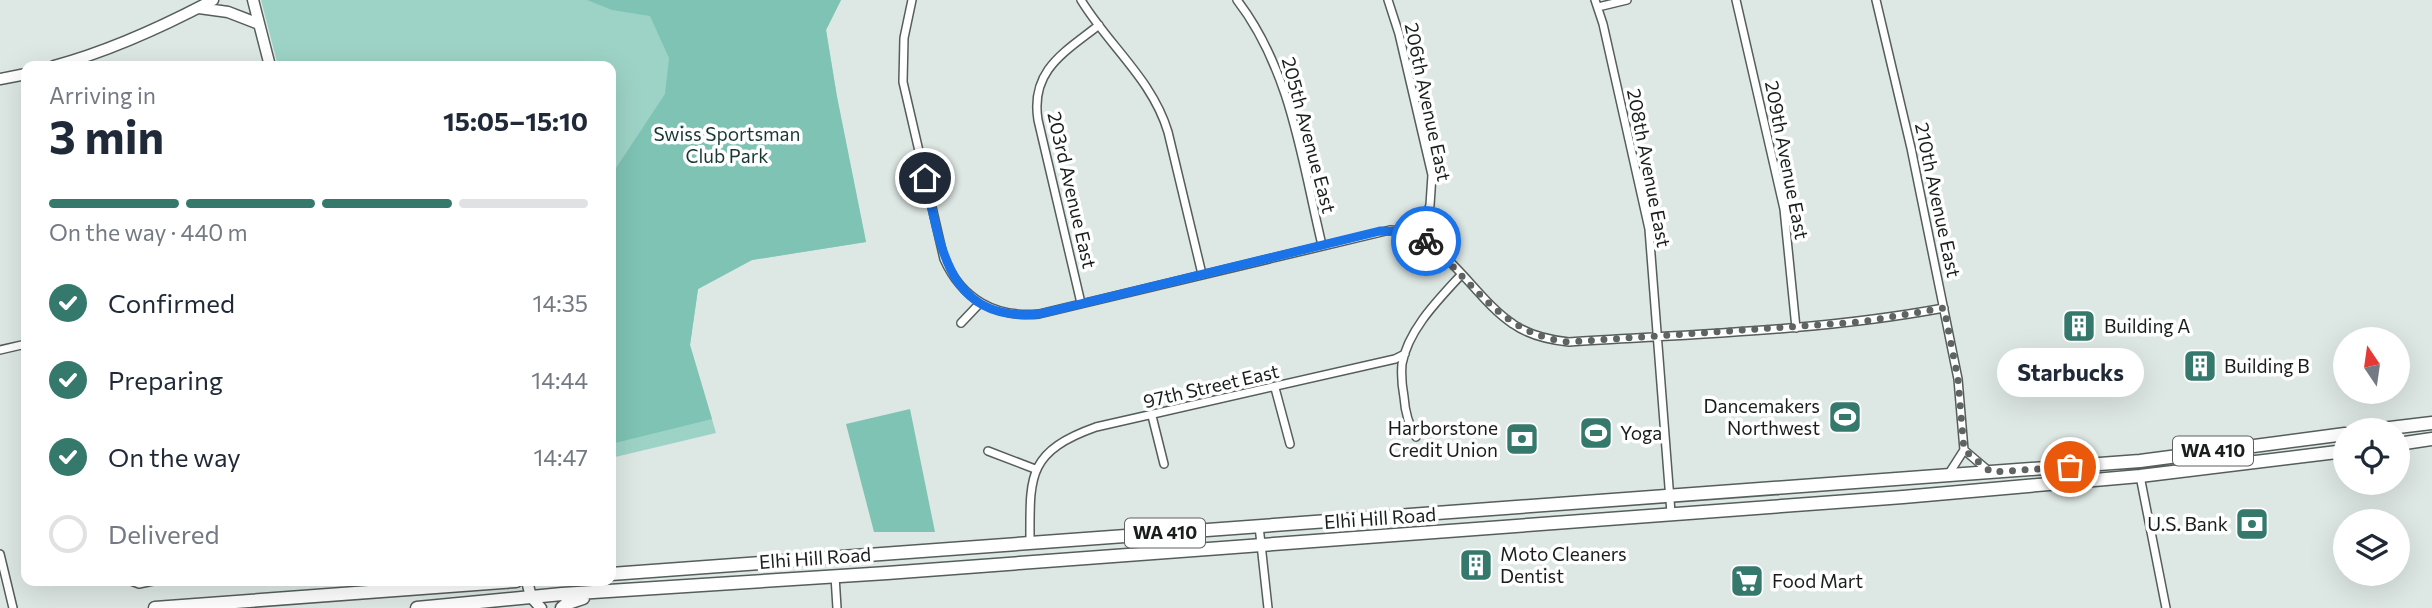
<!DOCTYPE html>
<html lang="en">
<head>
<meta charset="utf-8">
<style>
  :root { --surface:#fff; --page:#f6f6f7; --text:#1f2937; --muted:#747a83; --line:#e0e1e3; --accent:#35796c }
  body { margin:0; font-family:Commissioner,sans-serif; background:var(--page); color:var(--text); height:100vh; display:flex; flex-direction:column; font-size:26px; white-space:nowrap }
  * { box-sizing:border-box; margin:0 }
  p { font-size:23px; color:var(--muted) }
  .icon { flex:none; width:38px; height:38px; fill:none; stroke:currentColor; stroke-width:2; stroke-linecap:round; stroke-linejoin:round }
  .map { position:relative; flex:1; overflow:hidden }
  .panel { position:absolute; left:21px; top:61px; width:595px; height:525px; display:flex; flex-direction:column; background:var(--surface); border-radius:14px; box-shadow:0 7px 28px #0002 }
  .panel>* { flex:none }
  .needle { width:46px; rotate:347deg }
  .controls { position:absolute; left:2333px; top:327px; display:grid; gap:14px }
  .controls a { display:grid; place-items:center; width:77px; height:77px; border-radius:50%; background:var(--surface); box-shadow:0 7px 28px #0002; font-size:35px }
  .pin { position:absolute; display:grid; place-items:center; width:60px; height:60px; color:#fff; margin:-30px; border:4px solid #fff; border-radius:50%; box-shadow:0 2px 7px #0007 }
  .courier { position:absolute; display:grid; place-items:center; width:70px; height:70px; margin:-35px; border:5px solid #1a73e8; border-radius:50%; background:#fff; color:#222; box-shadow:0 2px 9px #0007 }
  .bubble { position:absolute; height:49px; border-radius:24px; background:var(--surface); box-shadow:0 7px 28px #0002; font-size:23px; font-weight:700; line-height:49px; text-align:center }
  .head em { font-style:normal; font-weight:700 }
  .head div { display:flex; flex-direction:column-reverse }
  .head { display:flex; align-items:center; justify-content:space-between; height:119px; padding:0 28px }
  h1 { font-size:46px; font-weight:700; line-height:52px }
  .bar { display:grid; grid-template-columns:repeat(4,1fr); gap:10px 7px; align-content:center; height:84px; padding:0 28px }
  .bar i { height:9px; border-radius:5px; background:var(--line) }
  .bar .current { background:var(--accent) }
  .bar p { grid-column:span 4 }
  ol { padding:0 28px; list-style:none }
  li { display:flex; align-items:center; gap:21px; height:77px }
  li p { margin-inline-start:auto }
  li .icon { padding:7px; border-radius:50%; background:var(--accent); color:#fff; stroke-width:4 }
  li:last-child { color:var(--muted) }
  li i { width:38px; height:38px; border:4px solid var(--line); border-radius:50% }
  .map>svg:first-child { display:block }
  .green { fill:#9dd3c6 }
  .forest { fill:#7ec3b4 }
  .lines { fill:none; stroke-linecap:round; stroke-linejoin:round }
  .street-casing { stroke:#555e5b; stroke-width:10 }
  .secondary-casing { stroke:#555e5b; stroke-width:13 }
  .primary-casing { stroke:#555e5b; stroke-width:15 }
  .street { stroke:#fff; stroke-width:7 }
  .secondary { stroke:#fff; stroke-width:10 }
  .primary { stroke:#fff; stroke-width:12 }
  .done { stroke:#5e6462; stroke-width:7; stroke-dasharray:0 12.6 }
  .route { stroke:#1a73e8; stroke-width:9 }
  .labels { text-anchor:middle; stroke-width:7; stroke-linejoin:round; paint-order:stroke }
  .shield { fill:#fff; stroke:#5e6160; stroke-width:2 }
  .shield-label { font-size:18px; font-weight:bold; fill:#191d1c }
  .street-label { font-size:19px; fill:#191d1c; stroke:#fff }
  .park-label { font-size:19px; fill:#163831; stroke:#fff }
  .poi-label { font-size:19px; fill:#191d1c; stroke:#fff; text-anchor:start }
</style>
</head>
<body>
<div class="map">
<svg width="2432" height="608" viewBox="0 0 2432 608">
  <rect width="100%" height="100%" fill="#dde7e4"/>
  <!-- green -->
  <path class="green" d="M261,0H841L826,30L837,97L866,242L752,260L698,289L690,345L716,433L611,458V66H278Z"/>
  <!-- forest -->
  <path class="forest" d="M587,0H841L826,30L837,97L866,242L752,260L698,289L690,345L712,419L611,444V173L616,168L665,94L669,58L650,16L612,10Z
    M910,409L935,532H874L846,424Z"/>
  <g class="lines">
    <defs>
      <path id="street" d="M912,0L904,38L903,82L944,259C962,299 995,318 1039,314L1390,230C1444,233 1471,296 1513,324C1530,336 1549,340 1569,342C1694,334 1820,331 1944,308
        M1081,0C1109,46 1152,79 1168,132L1202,274
        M1237,0C1291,70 1302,162 1322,245
        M1388,0L1399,34L1432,175L1430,205L1419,236
        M1595,0L1603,24L1649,229L1671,513
        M1736,0L1784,209L1796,328
        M1876,0L1911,148L1958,379L1964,450
        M1598,7L1627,0
        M1081,303L1038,120C1030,70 1065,52 1099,25
        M961,323L980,303
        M0,350L26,344
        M1275,388L1290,444
        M1152,416L1164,464
        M1416,437C1408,424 1405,412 1404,397C1402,386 1401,375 1402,364C1408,330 1438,300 1461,275
        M988,451L1035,469
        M1948,475L1964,450L1990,472
        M2140,476L2166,608
        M1259,526L1268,608
        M1030,543C1030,477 1026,452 1096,427L1395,359L1405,354
        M0,554L13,608
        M835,576L837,608
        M131,581L139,584L153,581"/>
      <path id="secondary" d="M253,0L270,66
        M199,8L228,12L259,24
        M54,66C110,51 162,27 213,0
        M0,79L26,74
        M527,581L531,597
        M531,597L541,608"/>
      <path id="primary" d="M2373,430L2432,423
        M2398,444L2432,439
        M611,574L2140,461L2345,434
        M155,608L516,581
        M417,608L562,594L887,573L1903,497L2140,476L2345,451
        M562,608L568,603L583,598"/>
    </defs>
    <!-- street casing -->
    <use href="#street" class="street-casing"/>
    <!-- secondary casing -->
    <use href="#secondary" class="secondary-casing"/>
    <!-- primary casing -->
    <use href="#primary" class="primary-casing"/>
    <!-- street -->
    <use href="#street" class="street"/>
    <!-- secondary -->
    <use href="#secondary" class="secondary"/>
    <!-- primary -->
    <use href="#primary" class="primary"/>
  </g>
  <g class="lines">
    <!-- done -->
    <path class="done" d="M1426,241C1438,249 1447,260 1457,271C1492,307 1517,336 1569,342L1860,322L1944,308L1958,379L1964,450L1991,472L2070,467"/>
    <!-- route -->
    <path class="route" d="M925,178C941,246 947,323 1039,314L1380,231L1406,232L1426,241"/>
  </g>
  <!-- icons -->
  <defs>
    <symbol id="building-square" viewBox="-11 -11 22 22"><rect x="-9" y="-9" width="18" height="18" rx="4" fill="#35796c" stroke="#fff"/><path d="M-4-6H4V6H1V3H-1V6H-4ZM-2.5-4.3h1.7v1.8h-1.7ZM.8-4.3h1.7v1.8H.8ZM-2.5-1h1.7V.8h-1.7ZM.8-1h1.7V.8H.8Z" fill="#fff"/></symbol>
    <symbol id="stadium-square" viewBox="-11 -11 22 22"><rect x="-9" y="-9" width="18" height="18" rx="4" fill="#35796c" stroke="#fff"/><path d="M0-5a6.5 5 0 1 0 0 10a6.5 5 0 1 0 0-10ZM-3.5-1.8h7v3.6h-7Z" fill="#fff"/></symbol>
    <symbol id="bank-square" viewBox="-11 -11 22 22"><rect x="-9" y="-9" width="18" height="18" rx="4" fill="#35796c" stroke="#fff"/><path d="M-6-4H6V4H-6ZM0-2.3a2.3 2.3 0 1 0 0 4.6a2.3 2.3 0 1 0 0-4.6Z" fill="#fff"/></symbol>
    <symbol id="supermarket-square" viewBox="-11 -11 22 22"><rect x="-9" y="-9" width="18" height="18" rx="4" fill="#35796c" stroke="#fff"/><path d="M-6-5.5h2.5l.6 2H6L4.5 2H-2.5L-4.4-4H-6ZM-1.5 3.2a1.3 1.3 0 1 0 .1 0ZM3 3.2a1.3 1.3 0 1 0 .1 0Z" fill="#fff"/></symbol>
  </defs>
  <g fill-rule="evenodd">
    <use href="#building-square" x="2060" y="307" width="38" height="38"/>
    <use href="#building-square" x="2181" y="347" width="38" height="38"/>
    <use href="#stadium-square" x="1826" y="398" width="38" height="38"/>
    <use href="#stadium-square" x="1577" y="414" width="38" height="38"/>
    <use href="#bank-square" x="1503" y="420" width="38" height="38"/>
    <use href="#bank-square" x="2233" y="505" width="38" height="38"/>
    <use href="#building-square" x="1457" y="546" width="38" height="38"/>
    <use href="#supermarket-square" x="1728" y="562" width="38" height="38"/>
  </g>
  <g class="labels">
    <!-- shield labels -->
    <g class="shield">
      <rect x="2173" y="436.5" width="80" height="29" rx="5"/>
      <rect x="1125" y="518.5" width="80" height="29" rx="5"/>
    </g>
    <g class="shield-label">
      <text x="2213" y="457">WA 410</text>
      <text x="1165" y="539">WA 410</text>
    </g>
    <!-- street labels -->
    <g class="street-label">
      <text transform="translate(1428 102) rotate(78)" y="7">206th Avenue East</text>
      <text transform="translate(1309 135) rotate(75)" y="7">205th Avenue East</text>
      <text transform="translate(1787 160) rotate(79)" y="7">209th Avenue East</text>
      <text transform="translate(1649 168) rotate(79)" y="7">208th Avenue East</text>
      <text transform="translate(1072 190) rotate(77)" y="7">203rd Avenue East</text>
      <text transform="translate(1938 200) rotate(78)" y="7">210th Avenue East</text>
      <text transform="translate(1211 386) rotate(-13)" y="7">97th Street East</text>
      <text transform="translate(1380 518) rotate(-4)" y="7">Elhi Hill Road</text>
      <text transform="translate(815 558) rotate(-4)" y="7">Elhi Hill Road</text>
    </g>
    <!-- park labels -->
    <g class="park-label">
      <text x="727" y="141">Swiss Sportsman<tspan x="727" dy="22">Club Park</tspan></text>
    </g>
    <!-- poi labels -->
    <g class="poi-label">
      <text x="2104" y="333">Building A</text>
      <text x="2224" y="373">Building B</text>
      <text x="1820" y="413" text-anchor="end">Dancemakers<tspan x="1820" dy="22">Northwest</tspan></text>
      <text x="1498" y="435" text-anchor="end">Harborstone<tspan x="1498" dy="22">Credit Union</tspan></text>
      <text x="1620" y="440">Yoga</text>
      <text x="2228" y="531" text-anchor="end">U.S. Bank</text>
      <text x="1500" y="561">Moto Cleaners<tspan x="1500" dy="22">Dentist</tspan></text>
      <text x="1772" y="588">Food Mart</text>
    </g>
  </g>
</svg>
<div class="controls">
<a><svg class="needle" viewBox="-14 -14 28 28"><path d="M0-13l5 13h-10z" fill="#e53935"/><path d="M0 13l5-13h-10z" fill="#747a83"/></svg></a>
<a><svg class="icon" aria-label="locate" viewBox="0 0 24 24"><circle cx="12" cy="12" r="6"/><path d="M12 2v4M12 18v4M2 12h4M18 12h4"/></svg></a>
<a><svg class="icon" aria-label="layers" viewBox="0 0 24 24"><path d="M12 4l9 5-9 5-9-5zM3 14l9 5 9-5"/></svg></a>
</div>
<div class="pin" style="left:2070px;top:467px;background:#ea580c"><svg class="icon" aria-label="bag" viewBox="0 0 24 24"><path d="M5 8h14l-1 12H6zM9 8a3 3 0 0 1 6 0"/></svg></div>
<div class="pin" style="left:925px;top:178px;background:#1f2937"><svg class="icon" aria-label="home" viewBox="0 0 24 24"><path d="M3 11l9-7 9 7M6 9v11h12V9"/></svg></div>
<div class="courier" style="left:1426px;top:241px"><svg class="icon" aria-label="bike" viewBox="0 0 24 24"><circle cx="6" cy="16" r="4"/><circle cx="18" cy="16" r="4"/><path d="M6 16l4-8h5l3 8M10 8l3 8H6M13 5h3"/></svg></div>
<div class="bubble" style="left:1997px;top:348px;width:147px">Starbucks</div>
<section class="panel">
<div class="head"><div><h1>3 min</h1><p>Arriving in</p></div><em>15:05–15:10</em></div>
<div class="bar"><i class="current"></i><i class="current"></i><i class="current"></i><i></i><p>On the way · 440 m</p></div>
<ol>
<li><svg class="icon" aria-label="check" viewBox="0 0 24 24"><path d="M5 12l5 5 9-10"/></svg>Confirmed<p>14:35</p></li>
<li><svg class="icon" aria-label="check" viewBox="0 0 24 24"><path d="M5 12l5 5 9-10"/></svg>Preparing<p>14:44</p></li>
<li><svg class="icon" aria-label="check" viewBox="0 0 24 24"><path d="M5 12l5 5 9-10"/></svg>On the way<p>14:47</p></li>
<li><i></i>Delivered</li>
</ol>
</section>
</div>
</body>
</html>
